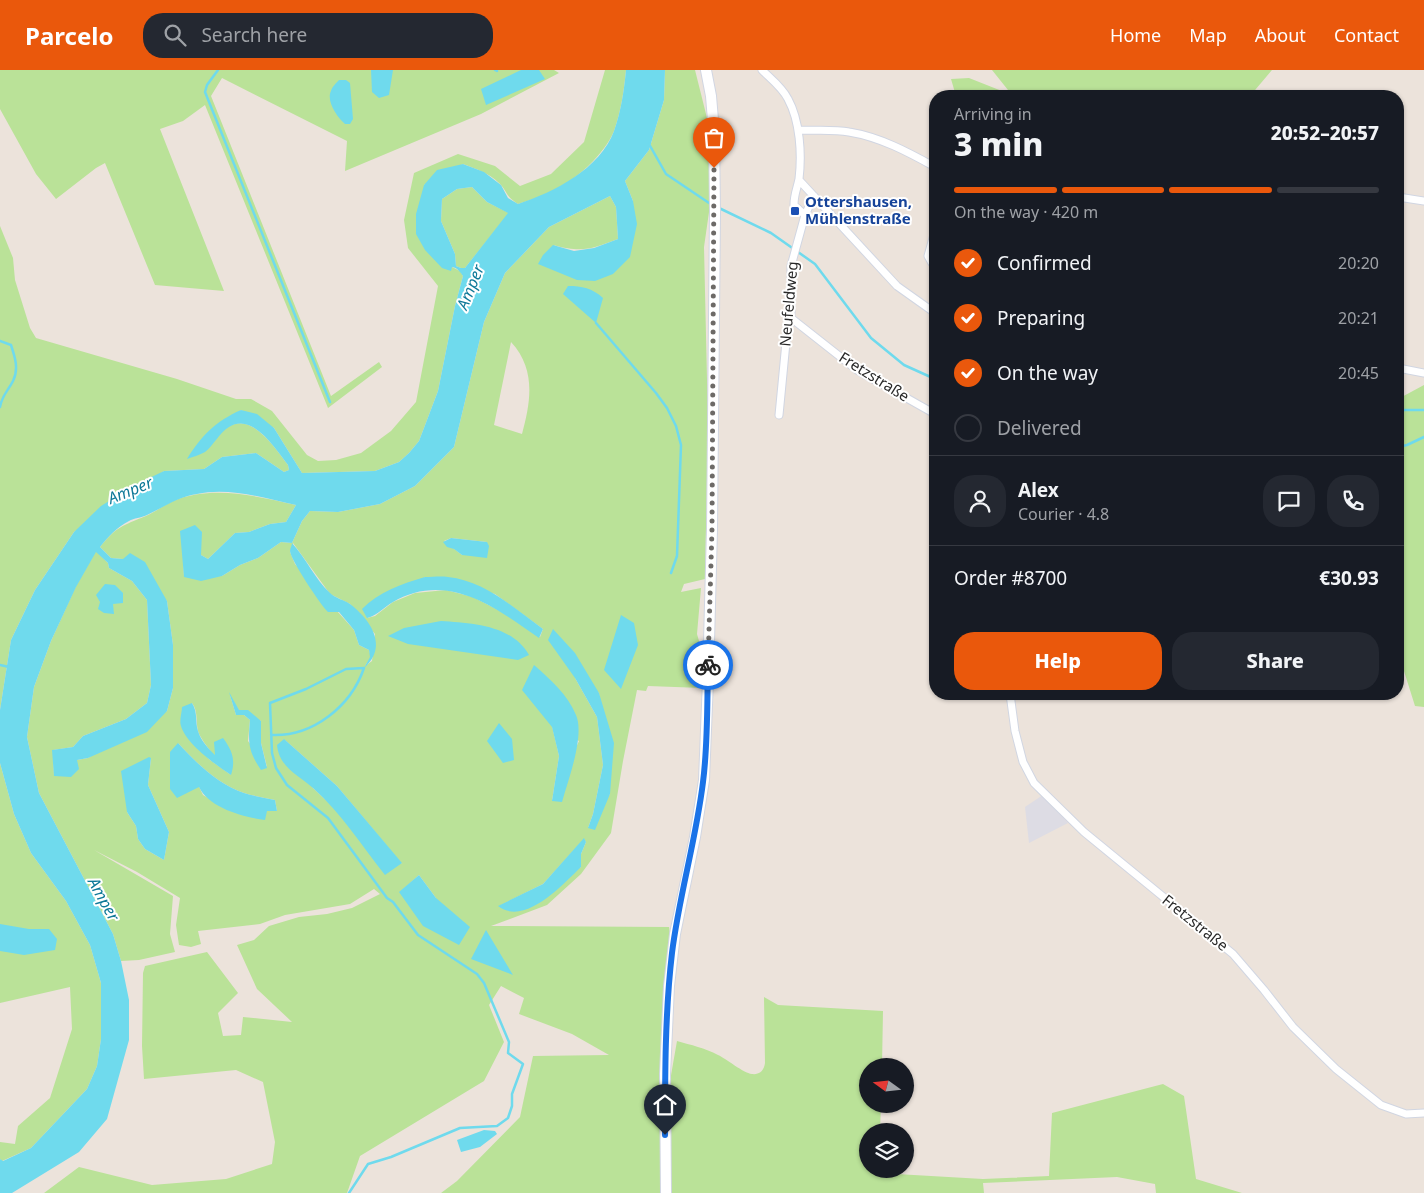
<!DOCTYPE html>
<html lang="en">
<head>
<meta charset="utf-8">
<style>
  :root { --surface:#171b24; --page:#242831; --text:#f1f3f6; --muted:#9ea1a6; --line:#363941; --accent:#ea580c }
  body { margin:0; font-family:"Noto Sans",sans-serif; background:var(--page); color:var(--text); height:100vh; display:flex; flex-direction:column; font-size:19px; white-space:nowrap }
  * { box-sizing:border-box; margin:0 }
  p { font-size:16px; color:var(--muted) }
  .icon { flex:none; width:28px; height:28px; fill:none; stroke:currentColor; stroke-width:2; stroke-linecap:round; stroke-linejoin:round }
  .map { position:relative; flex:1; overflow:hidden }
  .sheet { position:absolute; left:929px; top:20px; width:475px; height:610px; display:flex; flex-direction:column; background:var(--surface); border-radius:20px; box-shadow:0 1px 4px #0004 }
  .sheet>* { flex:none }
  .needle { width:32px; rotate:285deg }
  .tools { position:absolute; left:859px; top:988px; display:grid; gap:10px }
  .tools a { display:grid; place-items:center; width:55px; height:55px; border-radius:50%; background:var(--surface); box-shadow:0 1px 4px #0004; font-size:25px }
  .pin { position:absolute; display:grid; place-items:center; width:42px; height:42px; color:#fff; margin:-51px -21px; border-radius:50% 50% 50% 0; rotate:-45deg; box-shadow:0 0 5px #0007 }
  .pin .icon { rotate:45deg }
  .courier { position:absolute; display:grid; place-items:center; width:50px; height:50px; margin:-25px; border:4px solid #1a73e8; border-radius:50%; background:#fff; color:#222; box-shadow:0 1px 6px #0007 }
  .head em { font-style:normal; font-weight:800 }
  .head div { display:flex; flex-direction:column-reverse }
  .head { display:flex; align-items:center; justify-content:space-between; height:85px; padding:0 25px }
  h1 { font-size:32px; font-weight:800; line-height:38px }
  .bar { display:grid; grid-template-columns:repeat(4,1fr); gap:8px 5px; align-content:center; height:60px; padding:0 25px }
  .bar i { height:6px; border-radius:4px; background:var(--line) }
  .bar .current { background:var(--accent) }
  .bar p { grid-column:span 4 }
  .line { display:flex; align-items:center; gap:12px; padding:0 25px; border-top:1px solid var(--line) }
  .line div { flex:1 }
  .round { display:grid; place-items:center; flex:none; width:52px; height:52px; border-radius:20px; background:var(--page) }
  ol { padding:0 25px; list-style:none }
  li { display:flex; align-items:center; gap:15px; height:55px }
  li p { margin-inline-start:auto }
  li .icon { padding:5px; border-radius:50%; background:var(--accent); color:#fff; stroke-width:4 }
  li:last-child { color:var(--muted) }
  li i { width:28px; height:28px; border:2px solid var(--line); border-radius:50% }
  .button { display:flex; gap:10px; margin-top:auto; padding:10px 25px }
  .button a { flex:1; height:58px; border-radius:20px; background:var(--accent); color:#fff; font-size:20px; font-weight:800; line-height:58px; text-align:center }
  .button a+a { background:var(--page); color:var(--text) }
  header { display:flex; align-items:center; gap:30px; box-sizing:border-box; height:70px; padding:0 25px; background:var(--accent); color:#fff }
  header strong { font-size:24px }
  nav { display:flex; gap:28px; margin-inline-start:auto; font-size:18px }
  .search { width:350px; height:45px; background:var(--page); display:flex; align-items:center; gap:12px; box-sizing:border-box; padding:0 18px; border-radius:20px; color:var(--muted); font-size:19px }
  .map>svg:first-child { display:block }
  .industrial { fill:#dddce4 }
  .green { fill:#bae298; fill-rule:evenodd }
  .water { fill:#6fdaed; fill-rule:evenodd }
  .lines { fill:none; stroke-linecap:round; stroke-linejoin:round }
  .stream { stroke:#6fdaed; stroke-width:2.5 }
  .minor-casing { stroke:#d1d6e2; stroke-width:9 }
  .secondary-casing { stroke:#d1d6e2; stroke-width:12 }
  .minor { stroke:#fff; stroke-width:7 }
  .secondary { stroke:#fff; stroke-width:10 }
  .done { stroke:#6d6a67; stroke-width:5; stroke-dasharray:0 9 }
  .route { stroke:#1a73e8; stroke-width:6 }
  .transit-dot { fill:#1a4fb4; stroke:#fff; stroke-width:2 }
  .labels { text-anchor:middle; stroke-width:4; stroke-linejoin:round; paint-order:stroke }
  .transit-label { font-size:15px; font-weight:bold; fill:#164399; stroke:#fff; text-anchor:start }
  .street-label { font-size:15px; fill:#292929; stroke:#fff }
  .water-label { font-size:16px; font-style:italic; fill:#0f7998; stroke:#fff }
</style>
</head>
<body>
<header>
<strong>Parcelo</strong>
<div class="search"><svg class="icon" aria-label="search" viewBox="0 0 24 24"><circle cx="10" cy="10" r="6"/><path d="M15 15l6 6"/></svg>Search here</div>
<nav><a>Home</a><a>Map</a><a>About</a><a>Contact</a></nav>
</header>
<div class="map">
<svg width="1424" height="1123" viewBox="0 0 1424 1123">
  <rect width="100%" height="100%" fill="#ece3db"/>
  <!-- industrial -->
  <path class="industrial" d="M1043,725L1068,753L1029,773L1025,737Z"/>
  <!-- green -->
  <path class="green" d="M0,0H554L559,3L481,44L345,101L347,71L222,8L211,26L331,326L379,292L382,297L328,338L205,35L183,51L160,59L224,221L155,215L105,93L96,98L56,129L36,104L0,39Z
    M605,0H626C624,21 621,41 614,61C605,84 574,112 551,122C541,127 529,130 518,134C505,126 508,122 499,113C489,103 476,99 463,94L424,115L452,197L460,201L463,206L455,236L438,321L419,371L409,383L399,392L375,401L302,403L274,358L241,340L204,382C211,374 219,363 228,357C252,341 276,380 288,395L289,400L284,402L256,383L222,387L204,399L164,401L74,462L35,520L11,570L0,640V156L13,188L15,210L30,258L36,268L177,309L236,329H251L272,341L307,385L318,391L336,390L361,383L391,361L416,332L438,216L408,178L404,150L414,103L458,84L495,96L520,116L551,104L584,72Z
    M665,0H695L711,64L709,142L704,177L708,354L705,509L684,514L681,522L701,518L697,564L703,585L702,618L648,616L646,621L637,620L623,691L611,763L581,804L547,835L491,856L669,857L670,864L662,1012L670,1011L677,971C691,975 705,978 718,985C727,989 743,1003 752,1004C760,1005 764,1000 765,993L764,927L778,935L883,941L882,996H868V1034H881L880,1061H868V1099H879V1103L983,1109L1049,1106L1052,1043L1163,1014L1184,1026L1196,1109L1242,1123H1156L1155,1114L1117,1107L983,1113L984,1123H441L457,1111L520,1047L533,986L609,985L572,964L519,944L524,928L501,916L489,935L504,972L484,1011L360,1086L347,1123H44L79,1097L152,1115L226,1109L272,1094L275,1072L263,1012L236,1000L144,1009L142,976L143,903L145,896L207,882L238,923L218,943L223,966L241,965L243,947L292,952L257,919L237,875L254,870L269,856L299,847L327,844L352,838L380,824L374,819L350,834L285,845L260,854L198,861L201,874L191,877L179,875L176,855L180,828L137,802L94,780L173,826L170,864L175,882L139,890L121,891L113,864L39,723L27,667L34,617L51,571L76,516L96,481L108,493L109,498L132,511L147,530L151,615L147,633L126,649L83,666L73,677L53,680L54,706H62L77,690L88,688L167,641L173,618V575L167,531L123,489L111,488L100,477C117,456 122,456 146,446C155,442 164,435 173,431C214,415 255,426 296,435L286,452L270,454L249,462L235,463L208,489L201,485L183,486L184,507L222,506L240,495L258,488L281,472L292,473L302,451L310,441L338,442L380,434L415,416L454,377L484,252L505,203L549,157L610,126L616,137L618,169C591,179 583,183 553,175L613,204L633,131L625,111L649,80L664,30ZM511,272C536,299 531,331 522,364L494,355ZM451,468L487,472L462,485L444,471ZM293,473L330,524L350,534L375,564L372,591L365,596L371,587L369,580L359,575L354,560L295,494L290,482ZM425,507L495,524L543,559L540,567L504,543L473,527L446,520L415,523L393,532L375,546L367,548ZM575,608L599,623L610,724L588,758L593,744L603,695L597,647ZM230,625L239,641L261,651V673L267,697L248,671L250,650L244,645H236ZM192,633C199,642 195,654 199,664C207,679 220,692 231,705L210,690L189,669ZM552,656L579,671L552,731L559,686ZM285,670L337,716L402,794L333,737L313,718ZM178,673C196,693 218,714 244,723C254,726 265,728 275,730L277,741H231L203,725ZM151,688L148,715L169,762L164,790L145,779L138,769L136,756L127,742ZM584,769L586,772L581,784V797L499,836L543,814ZM419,805L436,828L400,822Z
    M992,0H1272L1250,26H956L951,9L969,8L1012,25Z
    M472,117L487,132L509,143L465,198H461L456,196L455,184L441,151L442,129L457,119Z
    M1424,315V637L1415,636L1398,582V329Z
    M0,693L14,744L31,783L66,831L90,875L101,913V969L97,996L87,1019L31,1078L2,1091L0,1089V1072L15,1074L18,1056L50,1028L72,959L70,917L0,933Z"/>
  <!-- water -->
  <path class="water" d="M371,0H393L389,25L379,28L372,22Z
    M521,0H539L545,9L486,35L481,19Z
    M626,0H665L664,30L649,80L625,111L633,131L637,154L630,187L613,204L595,211L577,210L538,194L543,185L553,175L574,181L594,178L618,169L616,137L610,126L549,157L505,203L484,252L454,377L415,416L380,434L338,442L310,441L302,451L292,473C306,488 315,509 330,523C335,528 344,530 350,534C372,551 388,577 364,598L370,587L369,580L359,575L354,560L339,542H328C322,537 290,489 290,481C290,478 292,476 292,473L281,472L258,488L240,495L222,506L201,511L184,507L180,461L195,455L202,462L201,485L208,489L235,463L249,462L270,454L286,452L296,435C265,428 229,417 197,424C178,427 164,437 147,445C141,448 134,448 129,451C117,457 108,467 100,477L111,488L123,489L130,483L145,492L167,531L173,575V618L167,641L147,662L88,688L77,690L79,699L71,707L54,706L52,680L73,677L83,666L126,649L147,633L151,615L147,530L132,511L109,498L108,493L96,482L76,517L51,571L34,617L27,667L39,723L113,864L121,891L129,930V970L107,1049L79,1082L12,1123H0V1089L3,1091L31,1078L87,1019L97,996L101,969V913L90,875L66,831L31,783L14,744L0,693V640L11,570L35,520L74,462L101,436L137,414L164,401L204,399L222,387L256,383L284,402L289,400L288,395C276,380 253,342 229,357C219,363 214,375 205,382C200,385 192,387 187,389C201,366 216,351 241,340L257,344L274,358L302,403L375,401L399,392L409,383L419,371L438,321L455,236L463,206C460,202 458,198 452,197L451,201L442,198L425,180L416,164V144L424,115L437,100L463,94L484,102L501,115L508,128L518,134C554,122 600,99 614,61C621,41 624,21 626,0ZM472,117L487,132L508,143L465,198H461L456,196L455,184L441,151L442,129L457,119Z
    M339,10H346L350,13L353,49L350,54H345C337,47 326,31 331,21C332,17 336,13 339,10Z
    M568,216C582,216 592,218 603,228L596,253L563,224Z
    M451,468L487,472L489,476L487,488L462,485L454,479L447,477L443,472Z
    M425,507C432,507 441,506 448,507C485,511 514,538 543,559L539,568C503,543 461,510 414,523C407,525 399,528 393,532C384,537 378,545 367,548L362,539C379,522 401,514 425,507Z
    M105,514L115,515L123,523V533L113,534L114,544L104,543L98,539L100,532L96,525Z
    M621,545L634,553L638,575L621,619L604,600Z
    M441,551C472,553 512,555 529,585L518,590L408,574L388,566L404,558Z
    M553,559L575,583L599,623L614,673L610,724L595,760L588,758L593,744L603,695L597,647L575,608L548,570Z
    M534,595C550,609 568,625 576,645C585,665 568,711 562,732L552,731L559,686L552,657L522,620Z
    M229,622L239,640H248L261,651V673L267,698L261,700C248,681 248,672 250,650L244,645H236Z
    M192,633C198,642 195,652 198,661C201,671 209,679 215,685L214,672L223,668C232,680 236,690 231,705C216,695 186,674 181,656C179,651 182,642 182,637Z
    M499,653L512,669L514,690L503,693L487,671Z
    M284,669L337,716L402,793L385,805C362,776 341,743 313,718C298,705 279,697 277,675Z
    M178,673C196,693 218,714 244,723C254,726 265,728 275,730L277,741H267L265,750C243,747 209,738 199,717L177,728L170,719V682Z
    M149,687L151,688L148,715L169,762L164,790L145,779L138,769L136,756L127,742L121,701Z
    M584,768L586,772L581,784V797C563,814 525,857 498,836L543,814Z
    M419,805L436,828L470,857L459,875L423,856L399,822Z
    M0,854L29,859H49L57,869L55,880L24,885L0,881Z
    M486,860L513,905L471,889Z
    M484,1060L495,1061L497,1064L480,1077L461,1082L457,1070Z"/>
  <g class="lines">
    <!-- stream -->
    <path class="stream" d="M218,0L207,15L205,22L330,332
      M495,0L497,1
      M649,74L666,104L712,135
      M719,138L771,163L815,194L871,268L904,295L935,309
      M596,253L656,323L667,338L676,356L681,375L677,486L671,503
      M0,271L11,275C15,287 19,299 13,311C8,321 2,325 0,337
      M1398,340H1424
      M1398,377L1407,375L1424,367
      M0,595L9,597
      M271,665C313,667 351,636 364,598L346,599L306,619L270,633L272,683L276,698L287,715L328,748L387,828L393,832L418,865L477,904L484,913L509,972L508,983L523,994L512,1024V1036L508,1048L497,1056L460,1058L391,1087L368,1094L349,1123"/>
    <defs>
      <path id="minor" d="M762,0C771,9 782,17 788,29C800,51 802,84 799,109C797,119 794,124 794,135L805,145
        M798,60C815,61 833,59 849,62C880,67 908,82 935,97
        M799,110L897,216L935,243
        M1398,127L1424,131
        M935,161L928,186L932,193L935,194
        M791,248L857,300L935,344
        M1398,298L1424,303
        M779,345L787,262L791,248V196L805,145L814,126
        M1010,624L1015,661L1023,692L1034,713L1084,762L1233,884L1264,920L1293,957L1336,999L1381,1035L1406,1044L1424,1043"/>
      <path id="secondary" d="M666,1123L665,1004L669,916L675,864L695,767L704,710L708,610L712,459L715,143L714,62L711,26L706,0"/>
    </defs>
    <!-- minor casing -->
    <use href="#minor" class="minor-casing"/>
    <!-- secondary casing -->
    <use href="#secondary" class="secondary-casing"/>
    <!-- minor -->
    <use href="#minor" class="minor"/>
    <!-- secondary -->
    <use href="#secondary" class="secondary"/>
  </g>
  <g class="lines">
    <!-- done -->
    <path class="done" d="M708,595L712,459L714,98"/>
    <!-- route -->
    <path class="route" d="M665,1065C665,1004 665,943 672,883C679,826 696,770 703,712C708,674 707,633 708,595"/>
  </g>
  <!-- markers -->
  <rect class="transit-dot" x="790" y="136" width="10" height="10" rx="2.5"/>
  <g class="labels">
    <!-- transit labels -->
    <g class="transit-label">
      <text x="805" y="137">Ottershausen,<tspan x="805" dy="17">Mühlenstraße</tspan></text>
    </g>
    <!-- street labels -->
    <g class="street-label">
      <text transform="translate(789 234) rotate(-85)" y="5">Neufeldweg</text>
      <text transform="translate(874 307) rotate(32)" y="5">Fretzstraße</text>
      <text transform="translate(1195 853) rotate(39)" y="5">Fretzstraße</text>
    </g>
    <!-- water labels -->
    <g class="water-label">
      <text transform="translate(470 217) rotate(-68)" y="6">Amper</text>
      <text transform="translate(130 420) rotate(-22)" y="6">Amper</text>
      <text transform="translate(104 829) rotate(61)" y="6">Amper</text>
    </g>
  </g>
</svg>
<div class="tools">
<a><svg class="needle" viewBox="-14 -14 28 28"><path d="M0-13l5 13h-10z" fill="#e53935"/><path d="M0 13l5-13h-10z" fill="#9ea1a6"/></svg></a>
<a><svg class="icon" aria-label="layers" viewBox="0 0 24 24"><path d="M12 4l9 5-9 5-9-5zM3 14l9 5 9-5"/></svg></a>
</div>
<div class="pin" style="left:714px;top:98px;background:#ea580c"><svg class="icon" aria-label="bag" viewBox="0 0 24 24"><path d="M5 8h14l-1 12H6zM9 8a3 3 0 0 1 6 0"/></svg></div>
<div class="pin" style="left:665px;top:1065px;background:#1f2937"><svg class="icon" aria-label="home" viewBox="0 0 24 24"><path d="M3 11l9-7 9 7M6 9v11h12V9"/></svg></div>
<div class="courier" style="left:708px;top:595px"><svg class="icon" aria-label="bike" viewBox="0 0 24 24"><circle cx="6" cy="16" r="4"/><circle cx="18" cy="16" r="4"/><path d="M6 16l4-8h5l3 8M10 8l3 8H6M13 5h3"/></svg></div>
<section class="sheet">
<div class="head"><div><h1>3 min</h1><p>Arriving in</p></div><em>20:52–20:57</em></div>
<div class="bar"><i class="current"></i><i class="current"></i><i class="current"></i><i></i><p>On the way · 420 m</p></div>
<ol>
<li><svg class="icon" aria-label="check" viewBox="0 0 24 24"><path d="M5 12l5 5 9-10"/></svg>Confirmed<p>20:20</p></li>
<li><svg class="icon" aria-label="check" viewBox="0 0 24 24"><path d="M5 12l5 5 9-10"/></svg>Preparing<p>20:21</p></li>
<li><svg class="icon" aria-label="check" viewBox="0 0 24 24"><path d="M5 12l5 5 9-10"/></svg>On the way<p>20:45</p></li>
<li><i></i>Delivered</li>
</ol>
<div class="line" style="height:90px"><a class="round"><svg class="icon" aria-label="person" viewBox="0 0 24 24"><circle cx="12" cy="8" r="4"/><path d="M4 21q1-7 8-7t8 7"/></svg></a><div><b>Alex</b><p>Courier · 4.8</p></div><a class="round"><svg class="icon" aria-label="chat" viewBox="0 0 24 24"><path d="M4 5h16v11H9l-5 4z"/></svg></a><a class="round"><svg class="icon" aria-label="phone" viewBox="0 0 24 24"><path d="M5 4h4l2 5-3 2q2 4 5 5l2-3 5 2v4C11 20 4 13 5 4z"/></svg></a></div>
<div class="line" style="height:65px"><div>Order #8700</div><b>€30.93</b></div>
<div class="button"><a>Help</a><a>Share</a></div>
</section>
</div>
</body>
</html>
